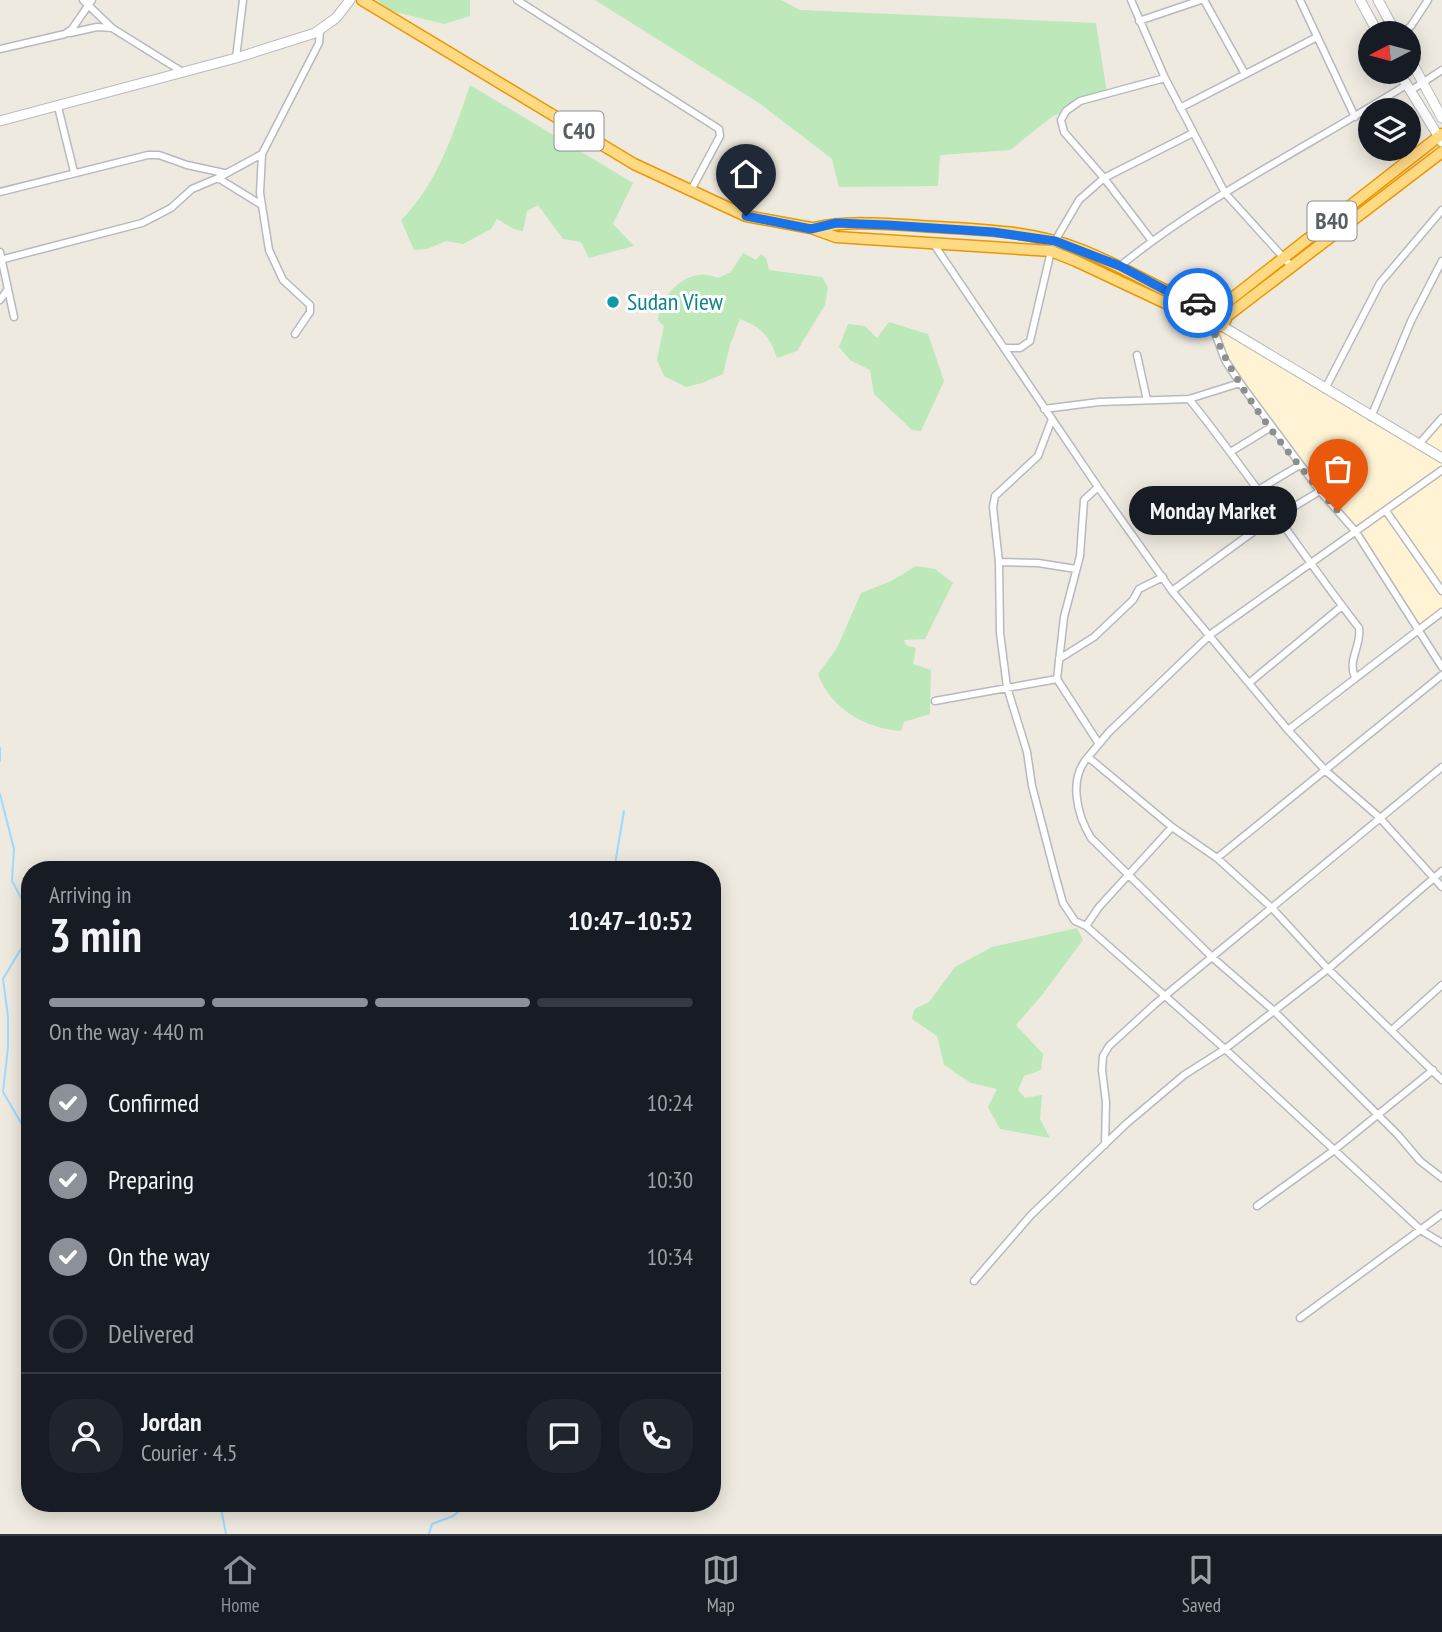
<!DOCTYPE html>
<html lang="en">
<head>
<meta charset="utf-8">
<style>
  :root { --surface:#171b24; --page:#20242c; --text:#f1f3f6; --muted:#9ea1a6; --line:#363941; --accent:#8c9099 }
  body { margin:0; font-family:"PT Sans Narrow",sans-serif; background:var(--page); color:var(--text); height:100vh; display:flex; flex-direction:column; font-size:26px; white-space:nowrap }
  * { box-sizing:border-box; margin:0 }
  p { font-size:23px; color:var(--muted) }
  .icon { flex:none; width:38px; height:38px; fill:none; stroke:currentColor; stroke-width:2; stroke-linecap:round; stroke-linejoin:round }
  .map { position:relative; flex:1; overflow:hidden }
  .panel { position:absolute; left:21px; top:861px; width:700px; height:651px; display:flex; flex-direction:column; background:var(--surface); border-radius:28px; box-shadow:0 4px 18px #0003 }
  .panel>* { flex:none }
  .needle { width:46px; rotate:264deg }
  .controls { position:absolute; left:1358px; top:21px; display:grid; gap:14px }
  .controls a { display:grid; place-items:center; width:63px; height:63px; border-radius:50%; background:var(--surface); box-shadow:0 4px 18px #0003; font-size:35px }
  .pin { position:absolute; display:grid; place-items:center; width:60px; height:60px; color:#fff; margin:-72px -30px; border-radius:50% 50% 50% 0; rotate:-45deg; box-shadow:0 0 7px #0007 }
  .pin .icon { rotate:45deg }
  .courier { position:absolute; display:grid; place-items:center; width:70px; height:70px; margin:-35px; border:5px solid #1a73e8; border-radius:50%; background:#fff; color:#222; box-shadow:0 2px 9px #0007 }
  .bubble { position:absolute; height:49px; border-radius:24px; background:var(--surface); box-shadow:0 4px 18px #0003; font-size:23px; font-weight:700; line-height:49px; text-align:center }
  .headline em { font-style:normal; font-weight:700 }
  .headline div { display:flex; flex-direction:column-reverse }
  .headline { display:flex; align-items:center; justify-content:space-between; height:119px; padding:0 28px }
  h1 { font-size:46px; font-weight:700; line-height:52px }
  .bar { display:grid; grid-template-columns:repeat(4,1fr); gap:10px 7px; align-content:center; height:84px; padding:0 28px }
  .bar i { height:9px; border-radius:5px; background:var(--line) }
  .bar .active { background:var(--accent) }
  .bar p { grid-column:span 4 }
  .line { display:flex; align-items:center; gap:18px; padding:0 28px; border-top:2px solid var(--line) }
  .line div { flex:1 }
  .round { display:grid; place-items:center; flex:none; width:74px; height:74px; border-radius:28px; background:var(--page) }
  ol { padding:0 28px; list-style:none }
  li { display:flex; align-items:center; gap:21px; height:77px }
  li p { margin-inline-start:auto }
  li .icon { padding:7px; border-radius:50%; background:var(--accent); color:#fff; stroke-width:4 }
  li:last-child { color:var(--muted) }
  li i { width:38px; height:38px; border:4px solid var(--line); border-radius:50% }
  .menu { display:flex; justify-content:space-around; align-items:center; height:98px; border-top:2px solid var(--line); background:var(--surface); font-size:19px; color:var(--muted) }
  .menu a { display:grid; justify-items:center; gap:4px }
  .menu .active { color:var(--accent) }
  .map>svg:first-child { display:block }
  .commercial { fill:#fff3d3 }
  .green { fill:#bce8ba }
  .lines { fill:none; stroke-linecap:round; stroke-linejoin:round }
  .stream { stroke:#9edaff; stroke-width:2 }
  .street-casing { stroke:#b6b9be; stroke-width:9 }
  .secondary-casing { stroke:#b6bbc0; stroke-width:11 }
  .highway-casing { stroke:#ed9700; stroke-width:13 }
  .street { stroke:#fff; stroke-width:6 }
  .secondary { stroke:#fff; stroke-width:9 }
  .highway { stroke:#ffda85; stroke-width:10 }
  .done { stroke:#8d8f8f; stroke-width:7; stroke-dasharray:0 12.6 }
  .route { stroke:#1a73e8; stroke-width:9 }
  .culture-dot { fill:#0f9aa8; stroke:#fff; stroke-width:2.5 }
  .labels { text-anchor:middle; stroke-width:6; stroke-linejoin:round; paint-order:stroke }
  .shield { fill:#fff; stroke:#8b8e92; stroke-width:2 }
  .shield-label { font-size:23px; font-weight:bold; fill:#595e63 }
  .culture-label { font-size:24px; fill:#0d838f; stroke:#fff; text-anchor:start }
</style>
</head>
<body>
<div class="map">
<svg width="1442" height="1534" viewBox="0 0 1442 1534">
  <rect width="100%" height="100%" fill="#eeeae0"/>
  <!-- commercial -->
  <path class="commercial" d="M1209,319L1420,446L1442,422V612L1418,630L1354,533L1226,362Z"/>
  <!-- green -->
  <path class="green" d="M377,0H470V16L444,24L391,11Z
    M595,0H781L800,10L1096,23L1107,94L1053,116L1010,150L940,155L938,186L839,187L832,159L759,103Z
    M470,85L633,183L613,224L634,246L589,258L581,242L563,239L538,205L527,211L523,231L514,229L497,219L491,229L463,244L446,241L427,249L414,250L401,220C437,185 454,132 470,85Z
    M743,253L756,260L761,254L766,258L769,270L822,277L828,287L825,305L797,351L777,358C769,335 762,328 740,319L730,345L723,374L702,383L686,387L664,376L657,360L664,326L658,320C662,292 689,265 718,278L731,272Z
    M889,322L928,334L944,381L921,431L912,430L874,394L870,370L850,360L839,347L848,324L865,326L877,338Z
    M916,566L935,569L953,583L925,639L904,640L906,645L916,648L913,664L931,670L930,714L904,722L901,731C865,728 831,709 818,674L837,648L861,593L891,581Z
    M1077,928L1083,940L1042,995L1016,1025L1043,1054L1041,1070L1024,1076L1018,1090L1025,1098L1042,1095L1040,1119L1050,1138L1000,1129L988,1107L997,1089L971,1083L944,1065L937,1036L912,1019L914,1009L929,1002L955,967L992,947Z"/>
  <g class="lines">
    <!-- stream -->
    <path class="stream" d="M0,748V761
      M0,794L14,849L12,881L30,914L28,937L3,979L8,1017V1047L3,1092L30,1138
      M614,870L624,811
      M220,1503L226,1534
      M429,1534L432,1524L453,1516L469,1503"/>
    <defs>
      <path id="street" d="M83,0L112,28L181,71
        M517,0L719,129L720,136L690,192
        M1131,0L1165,78L1225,193L1292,267
        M1204,0L1245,74
        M1300,0L1355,117
        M1139,21L1201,0
        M70,33L97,27L112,28
        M1402,33L1411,26L1428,0
        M0,49L65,34L72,29L92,0
        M236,58L243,0
        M1410,91L1442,70
        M58,107L74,172
        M1180,108L1317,37
        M218,178L260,204
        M0,192L148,155H159L187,165L224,173
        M1055,241L1079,200L1104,178L1193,133
        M1152,241L1104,178L1064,132L1061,120L1066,111L1080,101L1165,78
        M933,243L1098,487L1172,591L1288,730L1326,771L1379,817L1442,887
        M0,252L14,317
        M0,260L142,223L171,208L192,189L218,178L262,154
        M1120,266C1208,195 1311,145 1406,85
        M0,300L8,289
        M1213,328L1225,360L1240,383L1320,491L1356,532L1442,667
        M295,334L310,312V305L283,280L269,250L260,193L262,154L319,43L320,30
        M1005,348H1020L1030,341L1051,251
        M1137,355L1147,400
        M1325,389L1380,283L1442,210
        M1189,399C1249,473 1301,553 1359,628C1362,645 1347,660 1355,677
        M1044,409L1099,402L1189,399L1240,383
        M1371,417L1411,321L1442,261
        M1052,419L1038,456L995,496L993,507L999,562L1000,633L1007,687L1027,752L1032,786L1056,878L1063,903L1075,921L1086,926L1225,1049L1422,1231L1442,1243
        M1419,444L1442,418
        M1232,451L1271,427
        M1258,490L1300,465
        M1386,511L1442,591
        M999,562L1038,563L1076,569
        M1172,591L1257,529L1320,491
        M1059,659L1094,637L1133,600L1139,589L1163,577
        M1057,679L1099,744
        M1249,683L1342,606
        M935,701L1057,679L1064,617L1080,556L1084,500L1098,487
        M1288,730L1442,612
        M1088,757L1109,732L1211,634L1442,470
        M1217,858L1442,675
        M1086,926L1099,907L1172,827
        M1393,1029L1442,985
        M1442,1080L1328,969L1273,909L1217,858L1172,827L1088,757C1068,779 1077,815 1091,838L1213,958L1273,1010L1398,1135L1420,1161L1442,1178
        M1105,1145L1106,1102L1102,1070L1103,1056L1109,1046L1155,1004L1442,767
        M1257,1206L1333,1151L1433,1070
        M974,1281L1031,1215L1126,1124L1184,1075L1225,1049L1328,969L1442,871
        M1300,1318L1442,1214"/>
      <path id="secondary" d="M1360,0L1378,33
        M1378,0L1396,33
        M1409,57L1442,118
        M1399,72L1442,142
        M0,121L236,58L315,33L336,18L350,0
        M1222,326L1442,458"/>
      <path id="highway" d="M362,0L634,164L746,216L811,228L836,237L1051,251L1076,261L1191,315
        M814,228C849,220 885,224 920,226C973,229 1030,230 1079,249C1119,264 1156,288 1196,304
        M1209,303L1225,309L1226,319L1222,326H1207L1193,319L1191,312L1193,306Z
        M1222,306L1442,134
        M1227,316L1442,152"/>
    </defs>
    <!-- street casing -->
    <use href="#street" class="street-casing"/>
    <!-- secondary casing -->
    <use href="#secondary" class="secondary-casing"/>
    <!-- highway casing -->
    <use href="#highway" class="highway-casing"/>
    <!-- street -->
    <use href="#street" class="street"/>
    <!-- secondary -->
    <use href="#secondary" class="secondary"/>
    <!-- highway -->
    <use href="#highway" class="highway"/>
  </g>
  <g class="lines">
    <!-- done -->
    <path class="done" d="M1198,303L1216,304L1225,309V324L1213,328C1231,385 1297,465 1338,511"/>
    <!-- route -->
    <path class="route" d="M746,216L811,229L836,223L888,225L993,232L1055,241L1120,266L1180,298L1198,303"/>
  </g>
  <!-- markers -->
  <circle class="culture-dot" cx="613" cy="302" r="7"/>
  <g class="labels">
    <!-- shield labels -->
    <g class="shield">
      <rect x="554.5" y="111.5" width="49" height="39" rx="5"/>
      <rect x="1307.5" y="201.5" width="49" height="39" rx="5"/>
    </g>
    <g class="shield-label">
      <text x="579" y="139">C40</text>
      <text x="1332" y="229">B40</text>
    </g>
    <!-- culture labels -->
    <g class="culture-label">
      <text x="627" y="310">Sudan View</text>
    </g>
  </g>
</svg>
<div class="controls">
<a><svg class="needle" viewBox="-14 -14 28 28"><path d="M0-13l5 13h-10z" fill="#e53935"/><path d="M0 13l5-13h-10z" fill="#9ea1a6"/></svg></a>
<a><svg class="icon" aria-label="layers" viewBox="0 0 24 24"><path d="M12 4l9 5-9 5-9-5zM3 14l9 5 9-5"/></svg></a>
</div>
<div class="pin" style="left:1338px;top:511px;background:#ea580c"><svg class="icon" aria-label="bag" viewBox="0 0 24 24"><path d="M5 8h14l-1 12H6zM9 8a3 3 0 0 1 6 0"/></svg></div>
<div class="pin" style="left:746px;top:216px;background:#1f2937"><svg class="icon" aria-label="home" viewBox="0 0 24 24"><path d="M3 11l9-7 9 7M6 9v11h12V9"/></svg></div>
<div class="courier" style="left:1198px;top:303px"><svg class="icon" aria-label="car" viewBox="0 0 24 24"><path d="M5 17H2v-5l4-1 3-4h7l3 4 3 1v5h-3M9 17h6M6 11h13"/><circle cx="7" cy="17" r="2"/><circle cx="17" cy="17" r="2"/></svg></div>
<div class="bubble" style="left:1129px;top:486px;width:168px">Monday Market</div>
<section class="panel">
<div class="headline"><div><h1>3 min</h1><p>Arriving in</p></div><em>10:47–10:52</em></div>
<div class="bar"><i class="active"></i><i class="active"></i><i class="active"></i><i></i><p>On the way · 440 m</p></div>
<ol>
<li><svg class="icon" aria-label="check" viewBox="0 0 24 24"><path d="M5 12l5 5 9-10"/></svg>Confirmed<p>10:24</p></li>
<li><svg class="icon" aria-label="check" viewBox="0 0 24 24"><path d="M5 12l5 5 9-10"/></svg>Preparing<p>10:30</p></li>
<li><svg class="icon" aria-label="check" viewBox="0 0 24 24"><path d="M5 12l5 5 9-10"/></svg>On the way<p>10:34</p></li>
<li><i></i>Delivered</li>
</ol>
<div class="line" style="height:126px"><a class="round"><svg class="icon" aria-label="person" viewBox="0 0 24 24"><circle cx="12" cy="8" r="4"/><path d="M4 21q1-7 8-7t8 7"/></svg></a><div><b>Jordan</b><p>Courier · 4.5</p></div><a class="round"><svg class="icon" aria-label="chat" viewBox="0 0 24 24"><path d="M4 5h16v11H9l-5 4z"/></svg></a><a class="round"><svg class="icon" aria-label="phone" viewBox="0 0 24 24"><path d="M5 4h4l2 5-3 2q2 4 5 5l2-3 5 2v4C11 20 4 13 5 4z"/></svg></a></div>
</section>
</div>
<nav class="menu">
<a class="active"><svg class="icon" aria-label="home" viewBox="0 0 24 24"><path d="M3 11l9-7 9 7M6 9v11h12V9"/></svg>Home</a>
<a><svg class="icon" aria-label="map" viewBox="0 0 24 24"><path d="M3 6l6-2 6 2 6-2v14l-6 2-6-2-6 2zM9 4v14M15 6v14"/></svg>Map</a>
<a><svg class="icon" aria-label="saved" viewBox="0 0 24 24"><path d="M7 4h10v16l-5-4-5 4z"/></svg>Saved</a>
</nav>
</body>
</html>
